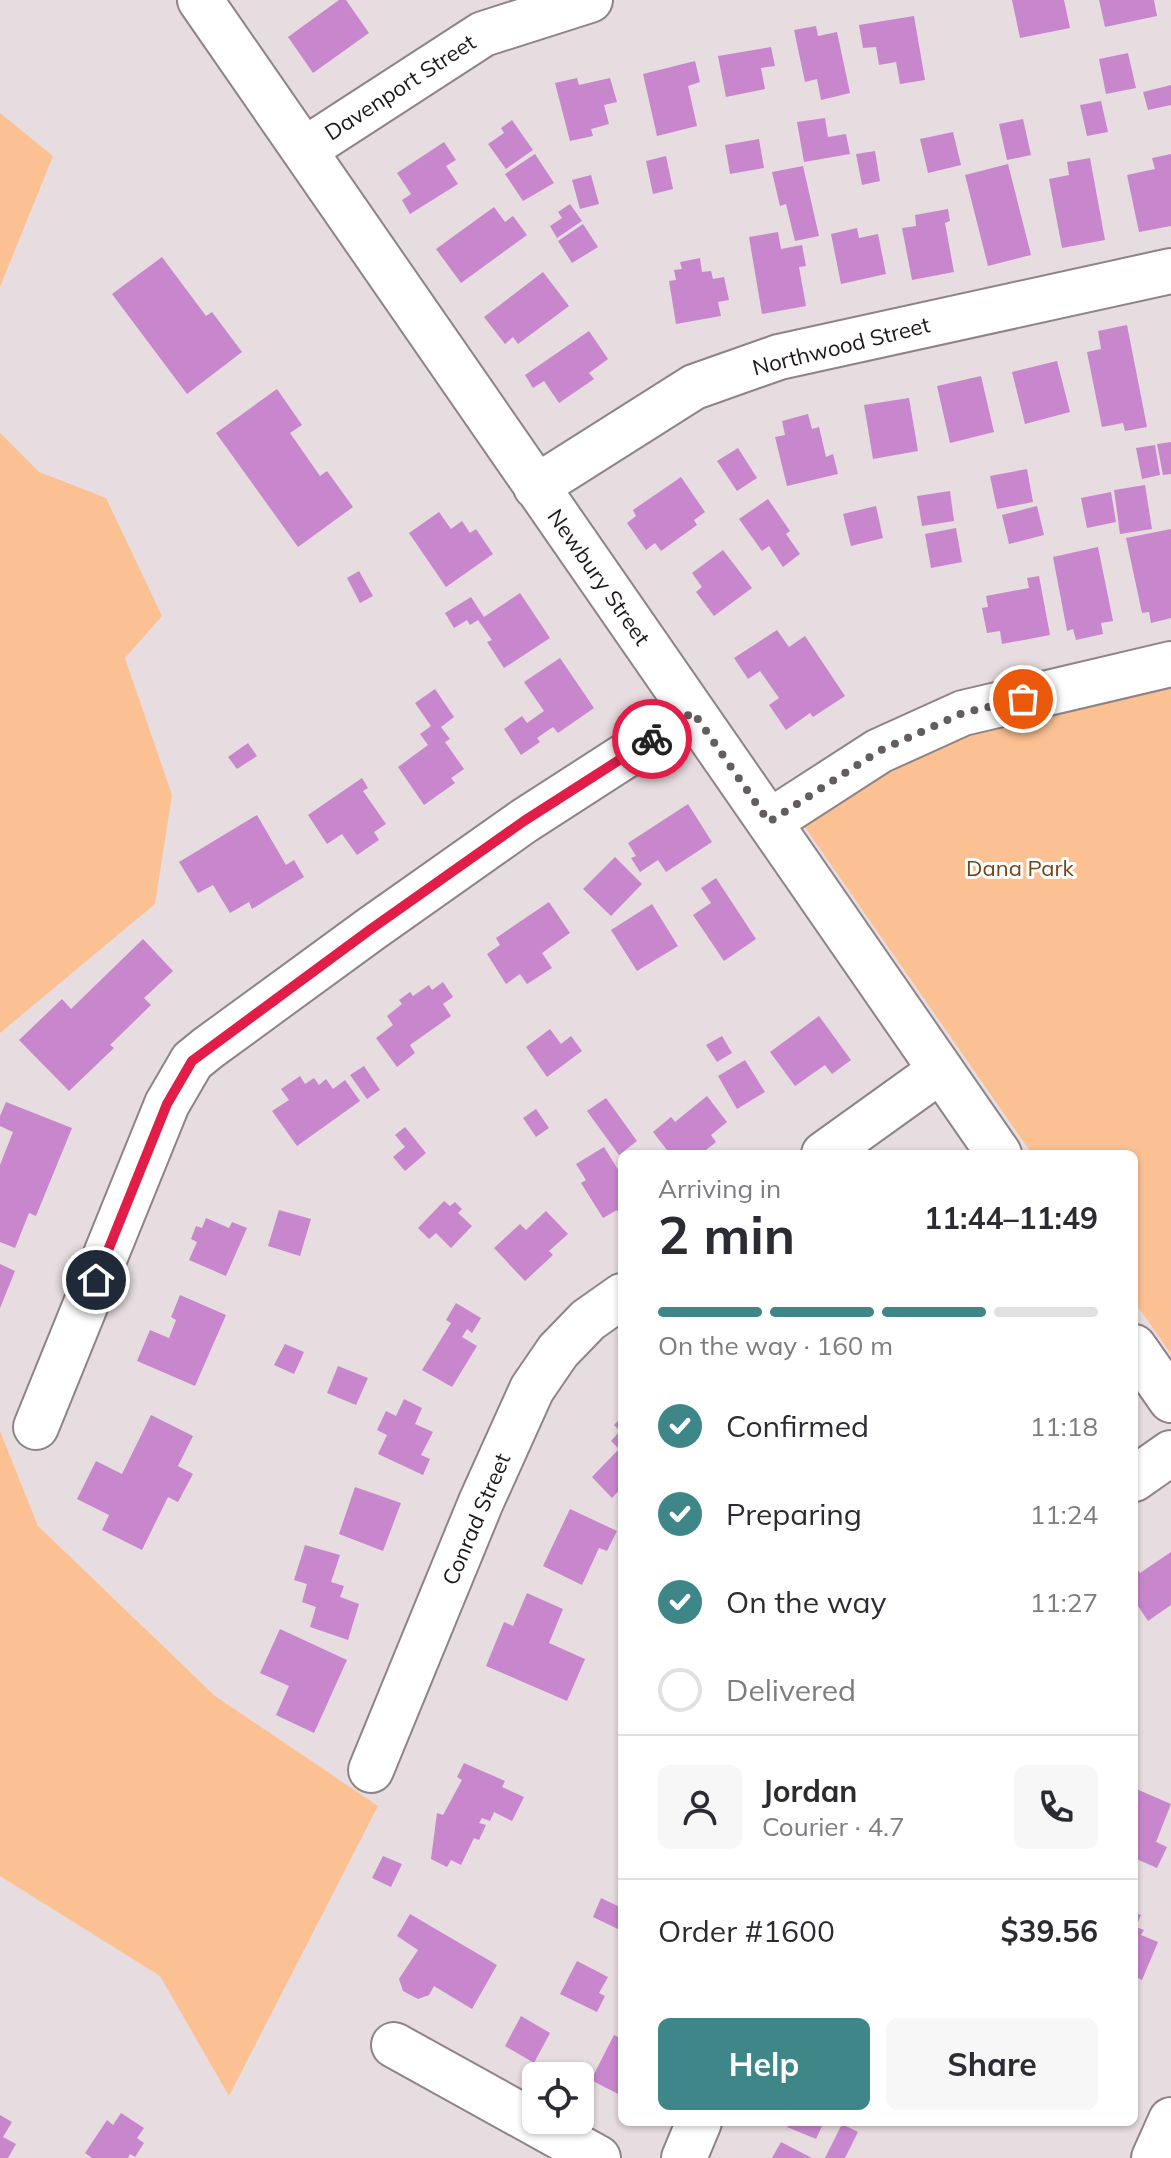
<!DOCTYPE html>
<html lang="en">
<head>
<meta charset="utf-8">
<style>
  :root { --surface:#fff; --page:#f7f7f7; --text:#2b2b33; --muted:#7c7c81; --line:#e1e1e2; --accent:#3e8688 }
  body { margin:0; font-family:Mulish,sans-serif; background:var(--page); color:var(--text); height:100vh; display:flex; flex-direction:column; font-size:30px; white-space:nowrap }
  * { box-sizing:border-box; margin:0 }
  p { font-size:26px; color:var(--muted) }
  .icon { flex:none; width:44px; height:44px; fill:none; stroke:currentColor; stroke-width:2; stroke-linecap:round; stroke-linejoin:round }
  .map { position:relative; flex:1; overflow:hidden }
  .panel { position:absolute; left:618px; top:1150px; width:520px; height:976px; display:flex; flex-direction:column; background:var(--surface); border-radius:12px; box-shadow:0 2px 6px #0004 }
  .panel>* { flex:none }
  .buttons { position:absolute; left:522px; top:2062px; display:grid; gap:16px }
  .buttons a { display:grid; place-items:center; width:72px; height:72px; border-radius:12px; background:var(--surface); box-shadow:0 2px 6px #0004; font-size:40px }
  .pin { position:absolute; display:grid; place-items:center; width:68px; height:68px; color:#fff; margin:-34px; border:4px solid #fff; border-radius:50%; box-shadow:0 2px 8px #0007 }
  .courier { position:absolute; display:grid; place-items:center; width:80px; height:80px; margin:-40px; border:6px solid #e11d48; border-radius:50%; background:#fff; color:#222; box-shadow:0 2px 10px #0007 }
  .headline em { font-style:normal; font-weight:700 }
  .headline div { display:flex; flex-direction:column-reverse }
  .headline { display:flex; align-items:center; justify-content:space-between; height:136px; padding:0 40px }
  h1 { font-size:52px; font-weight:700; line-height:60px }
  .bar { display:grid; grid-template-columns:repeat(4,1fr); gap:12px 8px; align-content:center; height:96px; padding:0 40px }
  .bar i { height:10px; border-radius:6px; background:var(--line) }
  .bar .on { background:var(--accent) }
  .bar p { grid-column:span 4 }
  .line { display:flex; align-items:center; gap:20px; padding:0 40px; border-top:2px solid var(--line) }
  .line div { flex:1 }
  .round { display:grid; place-items:center; flex:none; width:84px; height:84px; border-radius:12px; background:var(--page) }
  ol { padding:0 40px; list-style:none }
  li { display:flex; align-items:center; gap:24px; height:88px }
  li p { margin-inline-start:auto }
  li .icon { padding:8px; border-radius:50%; background:var(--accent); color:#fff; stroke-width:4 }
  li:last-child { color:var(--muted) }
  li i { width:44px; height:44px; border:4px solid var(--line); border-radius:50% }
  .button { display:flex; gap:16px; margin-top:auto; padding:16px 40px }
  .button a { flex:1; height:92px; border-radius:12px; background:var(--accent); color:#fff; font-size:32px; font-weight:700; line-height:92px; text-align:center }
  .button a+a { background:var(--page); color:var(--text) }
  .map>svg:first-child { display:block }
  .green { fill:#fcc193 }
  .building { fill:#c887cd }
  .lines { fill:none; stroke-linecap:round; stroke-linejoin:round }
  .minor-casing { stroke:#8e8387; stroke-width:48 }
  .minor { stroke:#fff; stroke-width:44 }
  .done { stroke:#635d5e; stroke-width:8; stroke-dasharray:0 14.4 }
  .route { stroke:#e11d48; stroke-width:10 }
  .labels { text-anchor:middle; stroke-width:6; stroke-linejoin:round; paint-order:stroke }
  .street-label { font-size:22px; fill:#1c1819; stroke:#fff }
  .park-label { font-size:22px; fill:#764315; stroke:#fff }
</style>
</head>
<body>
<div class="map">
<svg width="1171" height="2158" viewBox="0 0 1171 2158">
  <rect width="100%" height="100%" fill="#e7dcdf"/>
  <!-- green -->
  <path class="green" d="M0,113L53,156L0,287Z
    M0,433L39,472L106,498L162,616L125,658L172,795L155,904L0,1033Z
    M1171,661V1354L1134,1301V1154H1032L795,813L891,748Z
    M0,1431L38,1526L215,1696L378,1806L229,2096L160,1976L0,1876Z"/>
  <!-- building -->
  <path class="building" d="M339,0H346L369,33L313,73L288,37Z
    M1012,0H1064L1070,28L1020,38Z
    M1099,0H1154L1157,16L1105,27Z
    M914,16L925,80L900,84L896,62L879,65L876,47L863,48L859,25Z
    M816,26L818,36L837,32L850,93L821,100L817,79L805,82L794,30Z
    M771,47L775,66L761,68L765,89L726,97L718,56Z
    M1128,53L1136,88L1106,94L1099,59Z
    M695,61L700,82L688,86L697,126L657,136L643,74Z
    M577,78L579,85L610,78L617,102L604,105L609,124L591,129L593,136L570,141L555,83Z
    M1171,85V105L1148,110L1143,92Z
    M1101,101L1108,132L1087,136L1080,105Z
    M825,118L828,137L846,134L850,154L804,162L797,122Z
    M1023,119L1031,155L1007,160L999,124Z
    M512,120L533,150L506,169L488,144L504,133L501,128Z
    M953,132L961,165L928,173L920,139Z
    M759,139L764,168L730,174L725,145Z
    M444,142L456,160L446,166L458,184L410,214L402,200L411,194L397,173Z
    M875,151L880,181L862,185L856,154Z
    M535,154L554,183L523,201L505,174Z
    M1171,154V226L1139,232L1127,175L1155,169L1152,158Z
    M666,156L673,189L653,194L646,161Z
    M1090,158L1105,240L1062,248L1049,179L1069,175L1067,162Z
    M1008,164L1031,255L988,266L965,175Z
    M803,166L819,236L795,241L786,204L780,206L772,172Z
    M591,175L599,204L580,209L572,180Z
    M570,204L582,221L557,238L550,226L562,218L558,212Z
    M494,207L505,222L513,216L527,235L461,283L436,249Z
    M948,209L950,221L945,223L954,272L912,280L902,228L916,226L915,215Z
    M583,224L598,247L572,263L558,241Z
    M857,228L859,238L878,234L886,274L841,284L831,234Z
    M778,232L781,249L802,245L806,266L799,267L806,306L762,314L749,237Z
    M162,257L206,316L212,312L242,352L187,394L112,294Z
    M700,258L702,272L711,271L713,279L724,277L729,300L718,302L721,316L676,324L669,281L676,280L674,270L682,269L680,262Z
    M543,272L569,306L518,344L513,337L505,344L484,317Z
    M1127,325L1147,427L1125,431L1123,423L1102,427L1087,352L1101,349L1098,331Z
    M589,331L608,359L589,373L594,379L559,403L544,381L533,388L525,375Z
    M1057,361L1070,412L1025,424L1012,372Z
    M981,376L994,432L950,443L937,386Z
    M277,389L302,425L290,433L320,476L327,471L353,507L298,547L216,433Z
    M909,398L918,451L873,459L864,405Z
    M808,414L812,429L819,427L826,457L833,454L838,474L787,486L775,437L785,435L782,421Z
    M1171,442V474L1163,475L1157,444Z
    M1155,445L1160,475L1142,479L1136,448Z
    M738,448L757,478L737,491L717,461Z
    M1027,469L1033,502L997,509L990,476Z
    M681,477L705,512L694,520L697,525L661,551L655,543L646,550L627,523L636,516L633,510Z
    M1145,485L1152,529L1120,534L1114,490Z
    M950,491L954,521L922,526L917,496Z
    M1111,492L1116,522L1087,528L1081,498Z
    M768,499L790,531L786,534L800,554L783,567L769,546L762,551L739,519Z
    M876,506L883,538L851,546L843,514Z
    M1037,506L1044,535L1009,544L1002,515Z
    M439,512L451,529L462,521L470,533L476,529L493,554L446,587L409,533Z
    M956,528L962,562L931,568L925,534Z
    M1171,529V618L1151,623L1149,612L1142,613L1126,538Z
    M1098,547L1113,621L1101,623L1103,634L1076,640L1073,629L1067,631L1053,557Z
    M723,550L752,588L714,616L696,592L702,587L692,573Z
    M359,571L373,596L360,603L347,578Z
    M1039,576L1050,635L1002,644L1000,631L987,633L982,608L988,607L986,596L1029,588L1027,578Z
    M520,593L550,638L504,668L487,642L492,640L478,620L470,625L467,620L454,628L445,613L471,597L484,617Z
    M777,630L789,647L805,636L845,696L813,717L810,713L786,730L769,705L779,698L760,671L748,679L734,658Z
    M560,658L594,708L558,733L553,727L537,738L540,742L521,755L504,729L522,716L527,723L544,711L524,682Z
    M435,689L454,717L441,727L450,739L445,742L464,769L451,778L455,783L424,805L398,767L428,745L420,734L431,726L415,703Z
    M248,743L257,756L237,769L228,757Z
    M362,778L368,788L363,791L386,824L374,832L379,840L357,855L342,834L327,844L308,815Z
    M688,804L712,842L666,872L658,860L640,872L631,858L636,856L628,843Z
    M257,815L286,865L294,860L304,877L252,909L249,902L230,913L213,885L198,893L179,862Z
    M615,857L642,884L611,916L583,889Z
    M716,878L756,939L724,961L693,915L711,903L701,888Z
    M549,902L570,933L542,953L552,968L527,984L520,974L506,984L487,954L500,945L496,938Z
    M652,904L678,946L637,971L611,930Z
    M143,939L173,971L144,998L151,1005L110,1045L114,1048L69,1091L19,1040L62,999L71,1009Z
    M443,982L453,997L443,1004L451,1016L410,1045L415,1053L397,1067L376,1038L393,1025L387,1016L402,1004L399,1000L410,992L413,996L429,985L432,990Z
    M819,1016L851,1060L832,1074L825,1065L795,1086L770,1052Z
    M550,1029L561,1044L571,1036L582,1051L547,1077L526,1047Z
    M722,1036L732,1053L717,1062L706,1045Z
    M745,1060L765,1092L737,1109L718,1076Z
    M364,1066L380,1090L367,1099L350,1075Z
    M300,1076L305,1084L314,1078L319,1085L326,1079L333,1089L345,1080L360,1101L297,1146L272,1111L289,1100L281,1089Z
    M707,1096L727,1122L711,1135L716,1142L701,1154H670L653,1132L671,1117L675,1122Z
    M606,1098L637,1141L619,1155L587,1111Z
    M6,1102L72,1128L36,1216L29,1213L15,1248L0,1242V1165L13,1132L0,1126V1116Z
    M536,1109L549,1128L536,1137L523,1118Z
    M405,1127L426,1153L405,1171L393,1157L405,1147L395,1135Z
    M604,1147L622,1176V1218L617,1210L603,1218L581,1183L586,1180L576,1164Z
    M444,1201L450,1206L455,1202L462,1209L458,1213L472,1226L451,1248L436,1233L429,1239L418,1228Z
    M279,1210L311,1219L300,1256L268,1246Z
    M546,1211L568,1234L549,1251L553,1255L525,1281L494,1248L520,1224L526,1230Z
    M206,1218L229,1228L232,1222L247,1228L226,1276L189,1260L197,1242L191,1239L196,1226L202,1228Z
    M0,1264L15,1271L0,1308Z
    M180,1295L226,1315L195,1386L137,1361L150,1330L169,1338L176,1320L171,1317Z
    M456,1303L481,1318L472,1333L467,1329L462,1337L477,1346L452,1387L422,1370L451,1323L446,1320Z
    M285,1344L304,1352L294,1374L274,1365Z
    M338,1366L368,1378L356,1405L327,1393Z
    M404,1399L422,1408L415,1424L433,1432L421,1455L430,1459L423,1475L378,1454L387,1435L377,1430L386,1411L396,1416Z
    M151,1415L193,1436L178,1466L193,1474L178,1502L168,1497L142,1550L102,1530L109,1515L77,1499L96,1461L122,1474Z
    M622,1417V1487L612,1498L592,1477L619,1449L611,1441L620,1431L614,1425Z
    M355,1487L401,1503L383,1551L339,1534Z
    M570,1509L617,1531L607,1551L599,1548L582,1585L543,1566Z
    M305,1545L340,1555L331,1582L344,1586L340,1597L359,1604L348,1640L310,1627L316,1607L302,1602L307,1584L294,1580Z
    M1171,1552V1605L1148,1621L1134,1600V1564L1140,1573Z
    M527,1593L563,1609L549,1643L585,1659L567,1701L486,1666L504,1622L513,1626Z
    M280,1629L347,1660L314,1733L276,1715L289,1686L260,1673Z
    M464,1763L505,1781L502,1787L524,1797L512,1821L494,1812L490,1821L482,1818L479,1823L486,1825L479,1840L474,1838L461,1865L451,1860L447,1867L431,1859L437,1813L443,1815L462,1780L457,1777Z
    M1134,1788L1171,1804L1156,1842L1167,1847L1157,1868L1134,1858Z
    M383,1856L402,1864L391,1887L372,1878Z
    M601,1898L622,1908V1931L593,1917Z
    M1134,1912L1141,1915L1136,1927L1144,1930L1141,1935L1158,1942L1142,1980L1134,1976Z
    M410,1914L497,1965L472,2009L434,1986L429,1995L418,1999L403,1991L399,1979L418,1950L397,1936Z
    M577,1961L608,1977L599,1993L605,1996L597,2012L560,1994Z
    M521,2016L550,2033L534,2063L505,2046Z
    M614,2035L622,2039V2096L591,2080Z
    M121,2113L144,2128L137,2138L144,2143L135,2157L130,2154L128,2158H92L85,2153L107,2120L113,2125Z
    M0,2115L12,2122L3,2137L16,2144L8,2158H0Z
    M789,2122H824L816,2139L787,2127Z
    M842,2124L858,2132L845,2158H825Z
    M781,2142L812,2158H772Z"/>
  <g class="lines">
    <defs>
      <path id="minor" d="M200,0L999,1154
        M304,150L483,34L590,0
        M536,487L694,387L779,357L1171,271
        M769,822L879,751L963,713L1171,664
        M824,1154L941,1070
        M1134,1347L1171,1400
        M36,1427L167,1104L192,1061L208,1048L371,929L524,821L693,712
        M1134,1479L1171,1453
        M371,1770L481,1502L532,1389L558,1351L588,1320L622,1296
        M394,2045L598,2158
        M684,2158L699,2122
        M1154,2158L1171,2120"/>
    </defs>
    <!-- minor casing -->
    <use href="#minor" class="minor-casing"/>
    <!-- minor -->
    <use href="#minor" class="minor"/>
  </g>
  <g class="lines">
    <!-- done -->
    <path class="done" d="M652,739L693,712L769,822L879,751L963,713L1023,699"/>
    <!-- route -->
    <path class="route" d="M96,1280L167,1104L192,1061L371,929L524,821L652,739"/>
  </g>
  <g class="labels">
    <!-- street labels -->
    <g class="street-label">
      <text transform="translate(400 87) rotate(-33)" y="8">Davenport Street</text>
      <text transform="translate(841 346) rotate(-14)" y="8">Northwood Street</text>
      <text transform="translate(599 577) rotate(55)" y="8">Newbury Street</text>
      <text transform="translate(476 1519) rotate(-67)" y="8">Conrad Street</text>
    </g>
    <!-- park labels -->
    <g class="park-label">
      <text x="1020" y="876">Dana Park</text>
    </g>
  </g>
</svg>
<div class="buttons">
<a><svg class="icon" aria-label="locate" viewBox="0 0 24 24"><circle cx="12" cy="12" r="6"/><path d="M12 2v4M12 18v4M2 12h4M18 12h4"/></svg></a>
</div>
<div class="pin" style="left:1023px;top:699px;background:#ea580c"><svg class="icon" aria-label="bag" viewBox="0 0 24 24"><path d="M5 8h14l-1 12H6zM9 8a3 3 0 0 1 6 0"/></svg></div>
<div class="pin" style="left:96px;top:1280px;background:#1f2937"><svg class="icon" aria-label="home" viewBox="0 0 24 24"><path d="M3 11l9-7 9 7M6 9v11h12V9"/></svg></div>
<div class="courier" style="left:652px;top:739px"><svg class="icon" aria-label="bike" viewBox="0 0 24 24"><circle cx="6" cy="16" r="4"/><circle cx="18" cy="16" r="4"/><path d="M6 16l4-8h5l3 8M10 8l3 8H6M13 5h3"/></svg></div>
<section class="panel">
<div class="headline"><div><h1>2 min</h1><p>Arriving in</p></div><em>11:44–11:49</em></div>
<div class="bar"><i class="on"></i><i class="on"></i><i class="on"></i><i></i><p>On the way · 160 m</p></div>
<ol>
<li><svg class="icon" aria-label="check" viewBox="0 0 24 24"><path d="M5 12l5 5 9-10"/></svg>Confirmed<p>11:18</p></li>
<li><svg class="icon" aria-label="check" viewBox="0 0 24 24"><path d="M5 12l5 5 9-10"/></svg>Preparing<p>11:24</p></li>
<li><svg class="icon" aria-label="check" viewBox="0 0 24 24"><path d="M5 12l5 5 9-10"/></svg>On the way<p>11:27</p></li>
<li><i></i>Delivered</li>
</ol>
<div class="line" style="height:144px"><a class="round"><svg class="icon" aria-label="person" viewBox="0 0 24 24"><circle cx="12" cy="8" r="4"/><path d="M4 21q1-7 8-7t8 7"/></svg></a><div><b>Jordan</b><p>Courier · 4.7</p></div><a class="round"><svg class="icon" aria-label="phone" viewBox="0 0 24 24"><path d="M5 4h4l2 5-3 2q2 4 5 5l2-3 5 2v4C11 20 4 13 5 4z"/></svg></a></div>
<div class="line" style="height:104px"><div>Order #1600</div><b>$39.56</b></div>
<div class="button"><a>Help</a><a>Share</a></div>
</section>
</div>
</body>
</html>
